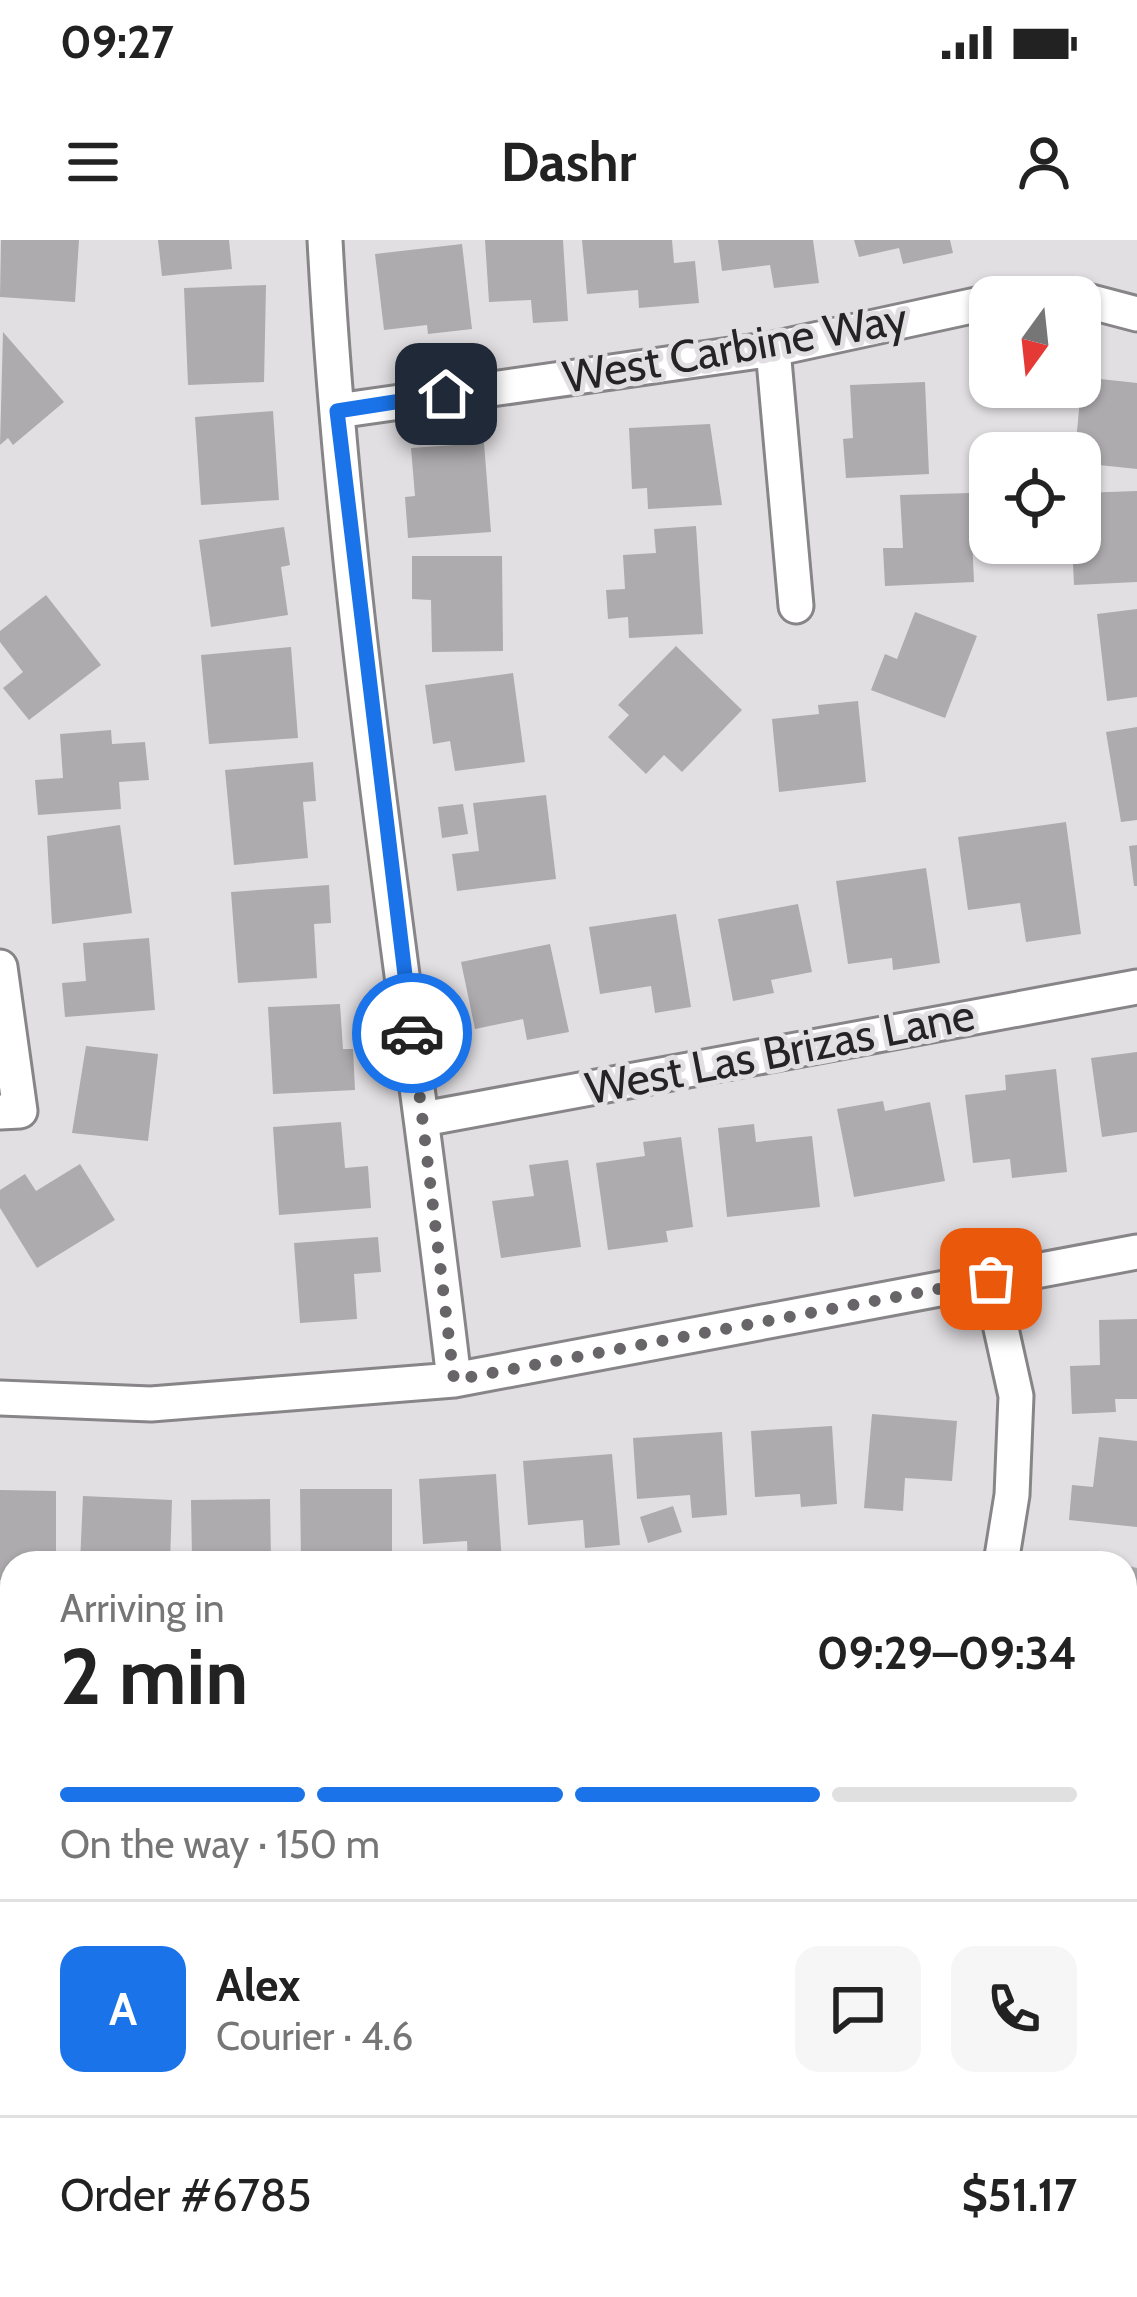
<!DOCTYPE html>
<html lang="en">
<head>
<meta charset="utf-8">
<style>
  :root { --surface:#fff; --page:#f6f6f6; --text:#222; --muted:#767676; --line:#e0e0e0; --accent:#1a73e8 }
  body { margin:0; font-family:Cabin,sans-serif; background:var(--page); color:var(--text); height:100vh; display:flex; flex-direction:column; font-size:45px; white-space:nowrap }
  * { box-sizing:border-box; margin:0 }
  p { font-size:39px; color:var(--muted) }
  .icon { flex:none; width:66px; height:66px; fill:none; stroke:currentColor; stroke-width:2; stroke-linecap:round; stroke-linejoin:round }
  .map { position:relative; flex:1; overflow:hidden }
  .side { position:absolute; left:0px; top:1311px; width:1137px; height:747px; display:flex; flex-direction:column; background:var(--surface); border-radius:36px 36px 0 0; box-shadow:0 3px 9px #0004 }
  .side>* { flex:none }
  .needle { width:78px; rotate:195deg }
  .fabs { position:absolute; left:969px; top:36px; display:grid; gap:24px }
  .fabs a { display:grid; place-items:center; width:132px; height:132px; border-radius:24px; background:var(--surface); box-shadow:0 3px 9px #0004; font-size:60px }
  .pin { position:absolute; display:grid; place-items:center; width:102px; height:102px; color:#fff; margin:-51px; border-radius:24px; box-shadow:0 6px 18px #0006 }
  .courier { position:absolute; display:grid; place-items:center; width:120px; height:120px; margin:-60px; border:9px solid #1a73e8; border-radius:50%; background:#fff; color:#222; box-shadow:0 3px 15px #0007 }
  .headline em { font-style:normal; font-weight:700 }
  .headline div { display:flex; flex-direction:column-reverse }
  .headline { display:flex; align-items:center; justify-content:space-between; height:204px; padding:0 60px }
  h1 { font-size:78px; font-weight:700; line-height:90px }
  .bar { display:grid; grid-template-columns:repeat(4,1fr); gap:18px 12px; align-content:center; height:144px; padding:0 60px }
  .bar i { height:15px; border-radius:9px; background:var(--line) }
  .bar .active { background:var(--accent) }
  .bar p { grid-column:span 4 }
  .line { display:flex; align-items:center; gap:30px; padding:0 60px; border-top:3px solid var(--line) }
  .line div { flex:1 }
  .round { display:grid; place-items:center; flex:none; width:126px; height:126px; border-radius:24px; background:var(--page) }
  .status { display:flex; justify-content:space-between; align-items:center; height:84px; padding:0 60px; background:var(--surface); direction:ltr }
  .status svg { height:33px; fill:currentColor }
  header { display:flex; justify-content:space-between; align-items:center; height:156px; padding:0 60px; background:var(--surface); font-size:54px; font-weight:700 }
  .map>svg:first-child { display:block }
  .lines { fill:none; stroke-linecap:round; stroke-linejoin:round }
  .stream { stroke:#5188c5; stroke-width:9 }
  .building { fill:#adabad }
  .minor-casing { stroke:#878587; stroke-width:39 }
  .minor { stroke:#fff; stroke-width:33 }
  .done { stroke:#676567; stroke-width:12; stroke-dasharray:0 21.6 }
  .route { stroke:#1a73e8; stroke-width:15 }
  .labels { text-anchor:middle; stroke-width:10; stroke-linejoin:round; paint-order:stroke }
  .street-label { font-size:45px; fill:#252425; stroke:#e2dfe2 }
</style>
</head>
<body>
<div class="status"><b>09:27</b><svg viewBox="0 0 49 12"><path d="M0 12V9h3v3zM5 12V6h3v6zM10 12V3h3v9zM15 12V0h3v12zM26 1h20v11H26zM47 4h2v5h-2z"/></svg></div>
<header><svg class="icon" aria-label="menu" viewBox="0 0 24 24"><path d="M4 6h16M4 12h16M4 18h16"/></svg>Dashr<svg class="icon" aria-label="person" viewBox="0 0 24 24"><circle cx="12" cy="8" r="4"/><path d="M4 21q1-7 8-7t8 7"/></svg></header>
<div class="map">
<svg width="1137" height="2057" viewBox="0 0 1137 2057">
  <rect width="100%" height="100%" fill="#e2dfe2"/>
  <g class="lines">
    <!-- stream -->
    <path class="stream" d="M1125,1969H1137
      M911,2046L912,2057
      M277,2057V2046"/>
  </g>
  <!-- building -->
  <path class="building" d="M1,0H79L75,62L0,57Z
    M158,0H229L232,29L162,36Z
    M485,0H563L568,81L533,83L531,60L489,62Z
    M582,0H672L674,23L695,21L699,63L639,68L638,50L587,54Z
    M718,0H813L819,43L774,48L770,25L722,31Z
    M854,0H950L953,13L903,24L899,8L859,17Z
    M462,4L472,89L428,94L427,85L384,90L375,14Z
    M266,45L264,142L188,145L184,48Z
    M3,92L64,162L13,205L8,198L0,205Z
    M1082,137L1137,143V229L1080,223V213H1075Z
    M925,142L929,234L846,238L843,199L853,198L850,145Z
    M273,171L279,260L201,265L195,177Z
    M710,184L722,265L648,269L647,248L632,249L629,188Z
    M484,203L491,292L408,298L405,257L415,256L411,208Z
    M1137,251V342L1074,345L1072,303H1080V253Z
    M970,253L974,342L885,346L883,308H903L900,255Z
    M696,286L703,394L629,398L628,377L608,379L606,350L625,349L623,315L656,313L654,289Z
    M284,287L290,325L281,327L288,375L211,387L199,300Z
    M412,316H502L503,411L432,412L431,360L412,359Z
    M46,355L101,425L29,480L3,448L23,432L0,402V391Z
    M1137,369V457L1107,461L1097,374Z
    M915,372L977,396L945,478L871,450L885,414L897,419Z
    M676,406L742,470L682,532L664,515L646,534L608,497L629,475L618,465Z
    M291,407L298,498L209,504L201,415Z
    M513,433L525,522L455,531L450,501L433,504L425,445Z
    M858,461L866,542L779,552L772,479L819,474L818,465Z
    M1137,487V580L1121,582L1106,492Z
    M111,490L112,504L145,502L149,540L119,542L121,569L38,575L35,540L63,538L60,494Z
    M313,522L316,561L303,562L308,618L234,625L225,530Z
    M546,555L556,639L457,651L452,614L479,611L473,563Z
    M463,564L468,594L442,598L438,567Z
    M1066,582L1081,694L1026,702L1020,663L968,670L958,597Z
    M120,585L132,673L52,684L47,596Z
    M1137,605V646H1134L1129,606Z
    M926,628L940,723L893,730L892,718L848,724L836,641Z
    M329,645L331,683L314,684L317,738L238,743L231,652Z
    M798,664L812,732L771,740L774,753L733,761L718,679Z
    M676,674L691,767L655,773L651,746L600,754L589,687Z
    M149,698L155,770L65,777L62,743L86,741L83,703Z
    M550,704L569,792L527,800L523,779L475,789L461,722Z
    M340,764L343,809H353L355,850L273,854L268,767Z
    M86,806L158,814L148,901L72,893Z
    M1137,812V892L1102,897L1091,818Z
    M1056,829L1067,932L1012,938L1010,919L973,923L965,855L1006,850L1005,835Z
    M883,861L885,871L930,862L945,941L854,957L837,869Z
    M341,882L345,928L368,926L371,968L279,975L273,887Z
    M754,884L756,902L812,896L820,967L727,977L718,888Z
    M681,897L693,987L666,991L668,1002L608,1010L596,923L645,916L643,902Z
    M568,920L581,1007L501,1018L492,961L534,956L529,925Z
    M80,924L115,980L37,1028L0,968V950L25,934L36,951Z
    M378,997L381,1032L354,1034L357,1079L300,1083L294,1003Z
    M1137,1079V1159H1115L1116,1172L1072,1174L1070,1126L1100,1125L1099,1080Z
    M872,1174L957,1181L952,1241L905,1238L903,1271L864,1268Z
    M832,1186L837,1264L801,1267L800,1254L755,1257L751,1191Z
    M722,1192L727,1275L692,1278L690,1255L637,1259L633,1198Z
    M1099,1197L1137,1201V1287L1069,1280L1072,1245L1093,1247Z
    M612,1214L620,1305L585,1308L583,1280L528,1285L523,1221Z
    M496,1234L502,1323H468L467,1301L423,1304L419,1239Z
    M300,1249H392V1323L301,1320Z
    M0,1250L56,1251V1323H12V1340H0Z
    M83,1256L172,1260L170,1323H80Z
    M270,1259L271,1323L192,1319L191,1260Z
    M673,1266L682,1292L648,1303L640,1277Z
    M1125,1325L1137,1328V1362L1126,1401Z
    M0,1468L12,1469L6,1553L0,1552Z
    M0,1582L12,1584V1675L0,1672Z"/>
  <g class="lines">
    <defs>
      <path id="minor" d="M325,0C345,382 410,761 454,1140
        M1043,57H1071
        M1080,59L1137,74
        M773,109L796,366
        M337,171L773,109L990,62
        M0,727L20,871L0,872
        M423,879L1137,747
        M990,1039L1016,1156L1012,1255L1001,1323
        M0,1158L151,1164L454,1140L1137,1012
        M0,1406H12
        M0,1992L12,1993
        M1125,1994H1137"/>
    </defs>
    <!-- minor casing -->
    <use href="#minor" class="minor-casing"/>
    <!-- minor -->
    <use href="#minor" class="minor"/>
  </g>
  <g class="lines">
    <!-- done -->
    <path class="done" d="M412,793L454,1140L991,1039"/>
    <!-- route -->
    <path class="route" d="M412,793L337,171L446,154"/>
  </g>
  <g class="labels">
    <!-- street labels -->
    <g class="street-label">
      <text transform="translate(735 107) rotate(-10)" y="16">West Carbine Way</text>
      <text transform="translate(780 811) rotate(-11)" y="16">West Las Brizas Lane</text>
    </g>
  </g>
</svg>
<div class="fabs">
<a><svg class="needle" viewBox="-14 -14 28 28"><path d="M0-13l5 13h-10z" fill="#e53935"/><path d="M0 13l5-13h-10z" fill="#767676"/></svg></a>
<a><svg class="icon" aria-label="locate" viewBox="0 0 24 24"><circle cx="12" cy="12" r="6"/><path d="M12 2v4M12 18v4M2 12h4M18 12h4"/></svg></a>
</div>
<div class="pin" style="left:991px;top:1039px;background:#ea580c"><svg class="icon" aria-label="bag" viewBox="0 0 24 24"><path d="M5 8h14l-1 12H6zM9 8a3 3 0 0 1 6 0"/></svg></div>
<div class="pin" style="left:446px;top:154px;background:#1f2937"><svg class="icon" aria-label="home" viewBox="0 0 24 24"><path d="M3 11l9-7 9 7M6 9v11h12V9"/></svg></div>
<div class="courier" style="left:412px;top:793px"><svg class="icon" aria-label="car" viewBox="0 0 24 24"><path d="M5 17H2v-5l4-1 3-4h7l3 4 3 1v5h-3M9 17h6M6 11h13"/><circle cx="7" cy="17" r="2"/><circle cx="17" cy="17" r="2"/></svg></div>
<section class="side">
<div class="headline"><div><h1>2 min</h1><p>Arriving in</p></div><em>09:29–09:34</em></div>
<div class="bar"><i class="active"></i><i class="active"></i><i class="active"></i><i></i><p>On the way · 150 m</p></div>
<div class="line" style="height:216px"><b class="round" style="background:var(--accent);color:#fff">A</b><div><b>Alex</b><p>Courier · 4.6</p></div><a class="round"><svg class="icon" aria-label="chat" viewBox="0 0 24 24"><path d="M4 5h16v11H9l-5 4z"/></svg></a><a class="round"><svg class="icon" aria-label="phone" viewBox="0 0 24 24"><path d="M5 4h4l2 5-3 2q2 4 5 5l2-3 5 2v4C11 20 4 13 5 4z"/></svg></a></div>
<div class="line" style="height:156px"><div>Order #6785</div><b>$51.17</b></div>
</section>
</div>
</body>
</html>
